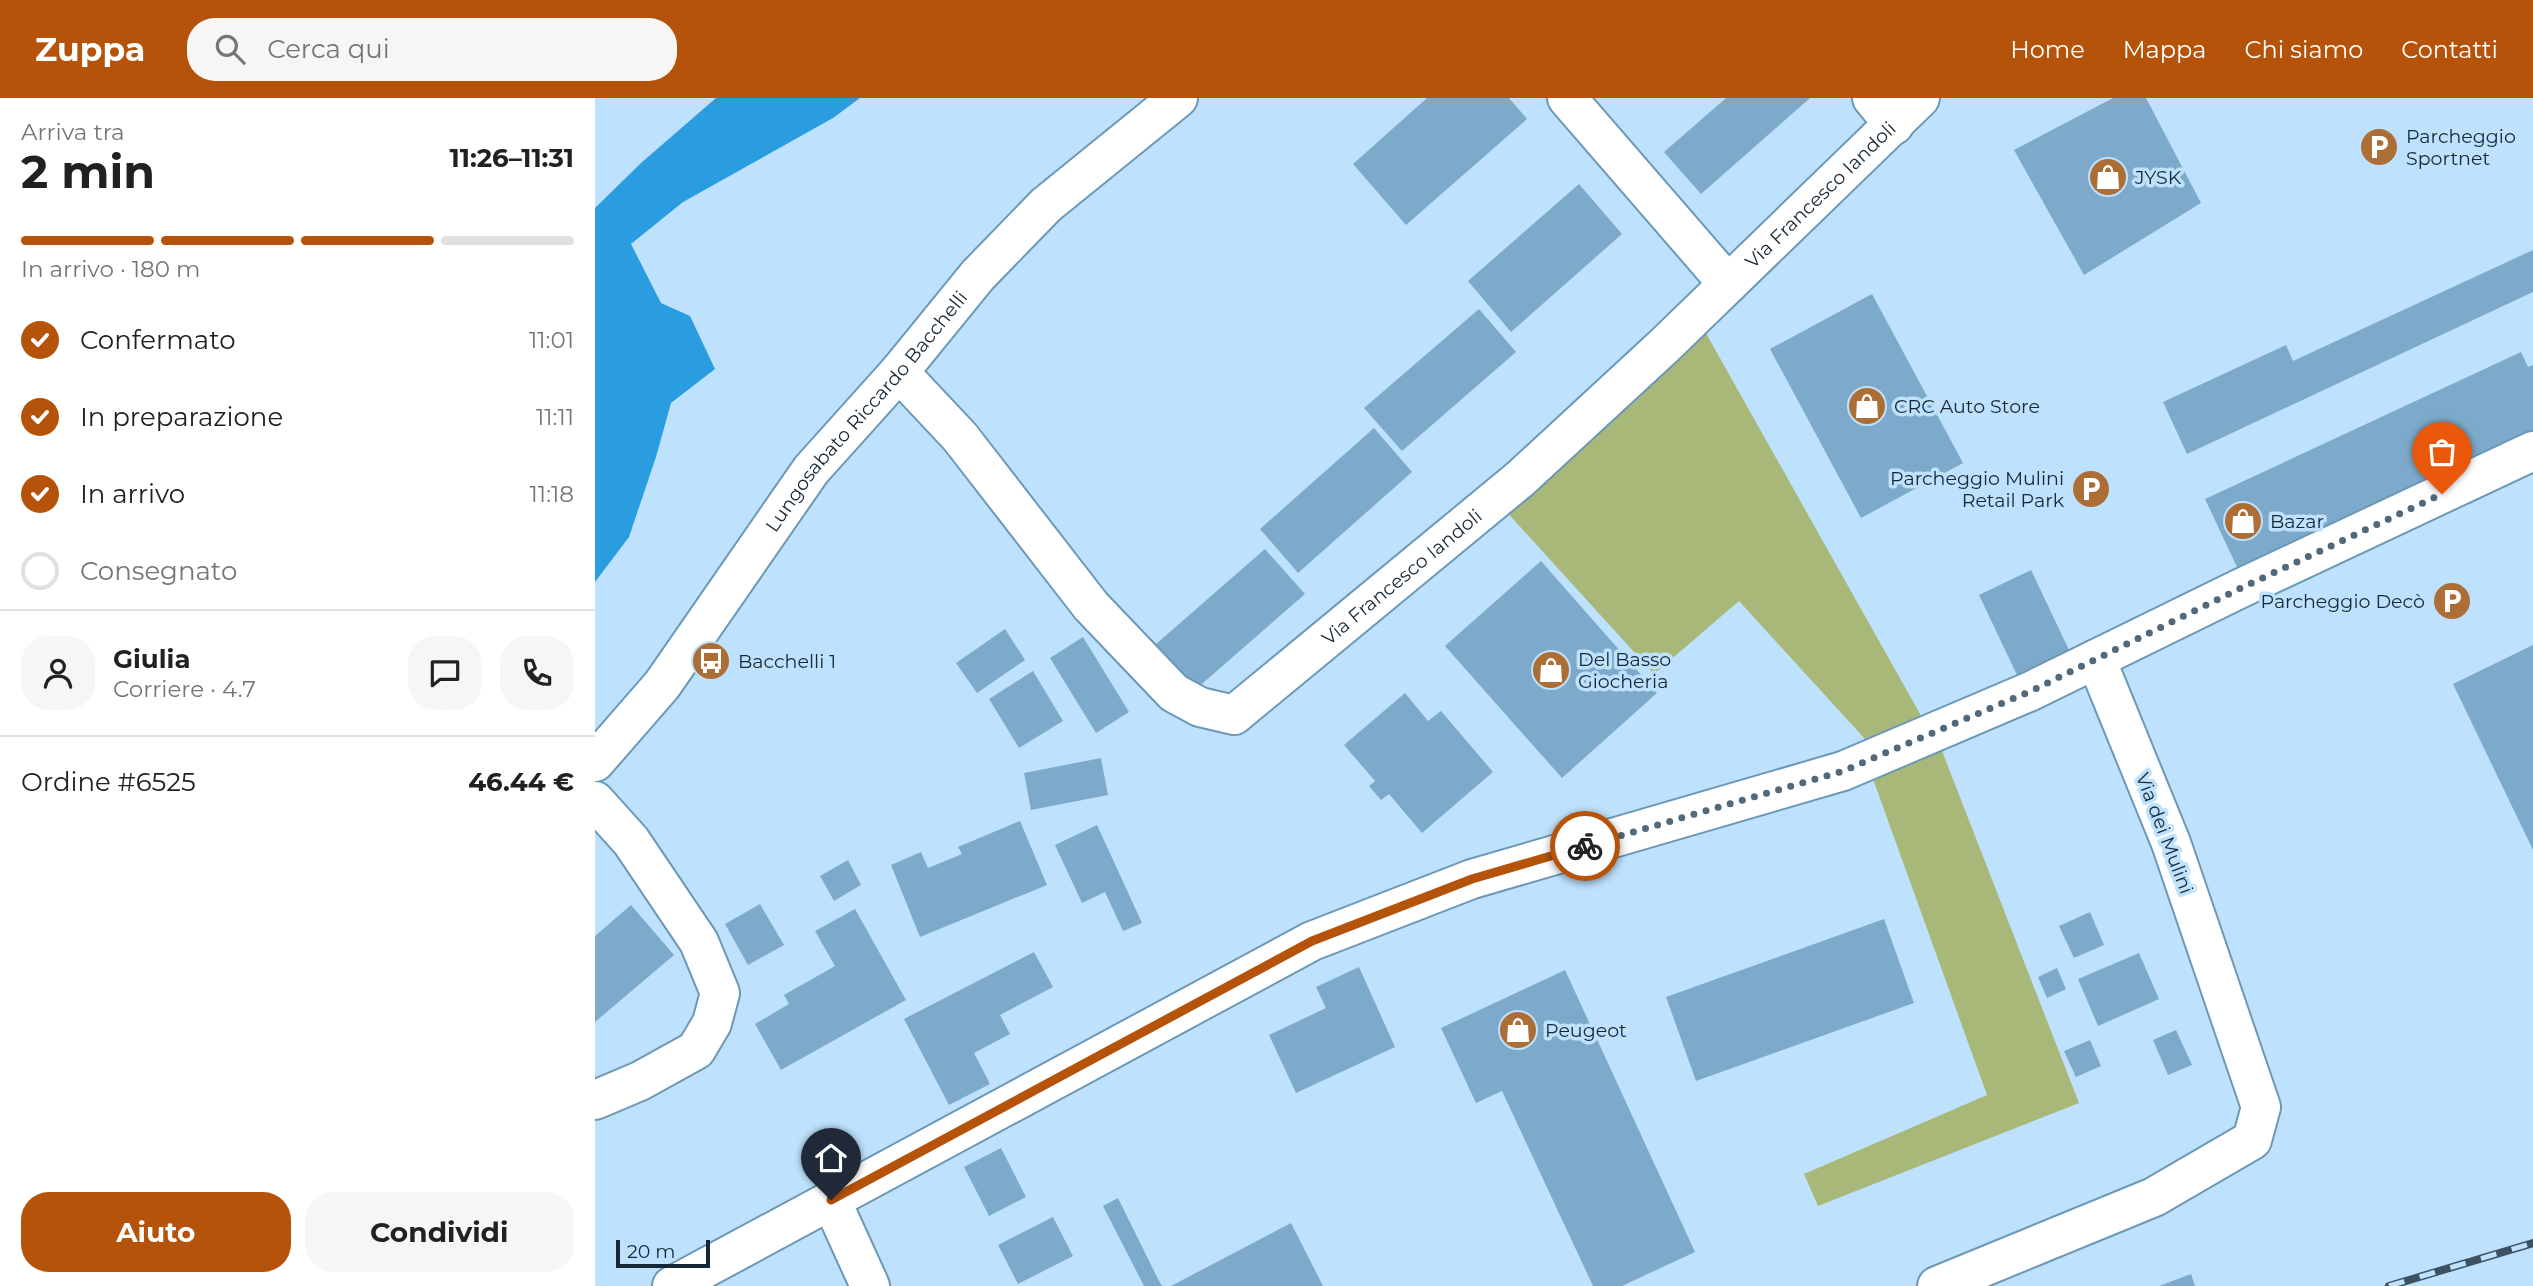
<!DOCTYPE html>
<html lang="it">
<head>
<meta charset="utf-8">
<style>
  :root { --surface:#fff; --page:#f6f6f6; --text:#202124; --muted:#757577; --line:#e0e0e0; --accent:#b45309 }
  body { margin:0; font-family:Montserrat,sans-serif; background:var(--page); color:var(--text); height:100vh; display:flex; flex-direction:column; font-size:26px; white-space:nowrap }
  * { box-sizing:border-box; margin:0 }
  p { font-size:23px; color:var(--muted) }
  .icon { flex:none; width:38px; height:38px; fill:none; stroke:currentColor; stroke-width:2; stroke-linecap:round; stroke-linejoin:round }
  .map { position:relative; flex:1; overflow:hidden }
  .side { display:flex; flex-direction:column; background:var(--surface); width:595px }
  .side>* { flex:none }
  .scale { position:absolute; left:21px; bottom:18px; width:94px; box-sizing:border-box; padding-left:7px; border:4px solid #162835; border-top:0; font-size:19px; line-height:24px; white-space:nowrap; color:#162835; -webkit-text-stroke:5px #bee2fd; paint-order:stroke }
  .pin { position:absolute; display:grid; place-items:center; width:60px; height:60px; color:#fff; margin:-72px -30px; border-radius:50% 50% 50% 0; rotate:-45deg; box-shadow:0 0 7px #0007 }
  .pin .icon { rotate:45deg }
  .courier { position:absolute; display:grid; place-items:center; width:70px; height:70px; margin:-35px; border:5px solid #b45309; border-radius:50%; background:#fff; color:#222; box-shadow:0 2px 9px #0007 }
  .head em { font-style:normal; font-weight:700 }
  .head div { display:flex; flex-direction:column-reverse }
  .head { display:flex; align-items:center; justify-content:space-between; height:119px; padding:0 21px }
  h1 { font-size:46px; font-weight:700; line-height:52px }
  .bar { display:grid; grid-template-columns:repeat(4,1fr); gap:10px 7px; align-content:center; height:84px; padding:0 21px }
  .bar i { height:9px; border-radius:5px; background:var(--line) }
  .bar .active { background:var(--accent) }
  .bar p { grid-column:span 4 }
  .line { display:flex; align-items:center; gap:18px; padding:0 21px; border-top:2px solid var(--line) }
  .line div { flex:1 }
  .round { display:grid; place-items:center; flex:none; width:74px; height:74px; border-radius:28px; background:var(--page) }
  ol { padding:0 21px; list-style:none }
  li { display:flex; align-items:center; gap:21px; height:77px }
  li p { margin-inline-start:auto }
  li .icon { padding:7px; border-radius:50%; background:var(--accent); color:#fff; stroke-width:4 }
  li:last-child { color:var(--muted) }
  li i { width:38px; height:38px; border:4px solid var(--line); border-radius:50% }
  .cta { display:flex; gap:14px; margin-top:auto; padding:14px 21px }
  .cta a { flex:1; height:80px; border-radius:28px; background:var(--accent); color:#fff; font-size:28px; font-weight:700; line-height:80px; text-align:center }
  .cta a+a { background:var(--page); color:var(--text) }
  header { display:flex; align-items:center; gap:42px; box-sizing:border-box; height:98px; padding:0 35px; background:var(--accent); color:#fff }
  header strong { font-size:33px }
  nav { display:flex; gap:38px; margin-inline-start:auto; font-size:24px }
  .search { width:490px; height:63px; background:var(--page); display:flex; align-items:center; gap:18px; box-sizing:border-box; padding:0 24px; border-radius:28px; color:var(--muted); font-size:26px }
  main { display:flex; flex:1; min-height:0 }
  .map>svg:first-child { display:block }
  .green { fill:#a7b878 }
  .water { fill:#2a9de1 }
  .building { fill:#7daaca }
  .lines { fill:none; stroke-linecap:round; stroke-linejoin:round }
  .minor-casing { stroke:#6c98b7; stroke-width:42 }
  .minor { stroke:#fff; stroke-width:38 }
  .rail-casing { stroke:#3c5262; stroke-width:8 }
  .rail { stroke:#bee2fd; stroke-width:5; stroke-dasharray:16; stroke-linecap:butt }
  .done { stroke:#51697b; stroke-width:7; stroke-dasharray:0 12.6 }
  .route { stroke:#b45309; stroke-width:9 }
  .labels { text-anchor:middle; stroke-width:7; stroke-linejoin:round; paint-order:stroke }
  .poi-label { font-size:19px; fill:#162835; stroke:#bee2fd; text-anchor:start }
  .street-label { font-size:19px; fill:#162835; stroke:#bee2fd }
</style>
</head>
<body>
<header>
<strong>Zuppa</strong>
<div class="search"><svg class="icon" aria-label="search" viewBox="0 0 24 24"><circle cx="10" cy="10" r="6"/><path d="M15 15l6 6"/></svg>Cerca qui</div>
<nav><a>Home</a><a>Mappa</a><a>Chi siamo</a><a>Contatti</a></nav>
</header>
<main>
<section class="side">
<div class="head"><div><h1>2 min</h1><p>Arriva tra</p></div><em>11:26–11:31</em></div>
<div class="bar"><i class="active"></i><i class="active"></i><i class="active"></i><i></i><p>In arrivo · 180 m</p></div>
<ol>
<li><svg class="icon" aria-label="check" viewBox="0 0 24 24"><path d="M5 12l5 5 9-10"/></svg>Confermato<p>11:01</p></li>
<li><svg class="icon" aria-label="check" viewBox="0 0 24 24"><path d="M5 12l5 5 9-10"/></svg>In preparazione<p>11:11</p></li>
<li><svg class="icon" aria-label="check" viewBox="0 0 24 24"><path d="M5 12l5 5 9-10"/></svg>In arrivo<p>11:18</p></li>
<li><i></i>Consegnato</li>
</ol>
<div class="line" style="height:126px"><a class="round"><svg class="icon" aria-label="person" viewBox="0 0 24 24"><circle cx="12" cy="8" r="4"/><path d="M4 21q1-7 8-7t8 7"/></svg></a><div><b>Giulia</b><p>Corriere · 4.7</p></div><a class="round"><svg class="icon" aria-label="chat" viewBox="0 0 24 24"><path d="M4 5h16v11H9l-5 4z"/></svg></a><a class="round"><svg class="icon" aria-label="phone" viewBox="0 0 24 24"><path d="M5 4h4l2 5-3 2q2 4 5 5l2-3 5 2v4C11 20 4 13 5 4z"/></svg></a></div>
<div class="line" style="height:91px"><div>Ordine #6525</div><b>46.44 €</b></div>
<div class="cta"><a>Aiuto</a><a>Condividi</a></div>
</section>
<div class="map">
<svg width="1938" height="1188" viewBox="0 0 1938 1188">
  <rect width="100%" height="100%" fill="#bee2fd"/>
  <!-- green -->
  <path class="green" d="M1108,230L1329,623L1270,641L1144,503L1059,576L909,411Z
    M1347,653L1484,1005L1223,1108L1209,1076L1392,997L1278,681Z"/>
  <!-- water -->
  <path class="water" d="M121,0H265L238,20L88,104L36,146L66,205L95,218L120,271L76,305L61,359L34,439L0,484V110L46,65Z"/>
  <!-- building -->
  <path class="building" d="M832,0H914L932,21L811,127L758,66Z
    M1131,0H1215L1106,96L1069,54Z
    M1518,0H1551L1606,105L1489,177L1419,52Z
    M984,86L1027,136L916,234L873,183Z
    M1938,152V194L1592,356L1568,304L1691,247L1698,263Z
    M1277,196L1368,365L1266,420L1175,251Z
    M884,211L921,254L807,353L769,310Z
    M1926,254L1933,269L1938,267V332L1642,469L1610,401Z
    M779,330L817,374L703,475L665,431Z
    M670,451L710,496L600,592L561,546Z
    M946,463L1062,595L967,680L850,548Z
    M1436,472L1474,552L1422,577L1384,497Z
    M410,531L430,562L382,595L361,565Z
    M488,539L534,614L501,635L455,560Z
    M1938,547V752L1858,586Z
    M438,573L468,623L424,650L394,601Z
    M810,595L833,623L846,613L898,674L827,735L794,696L786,702L774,688L780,683L749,647Z
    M506,660L513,697L436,712L429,675Z
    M425,723L452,787L325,839L296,767L326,754L333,770L367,756L363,749Z
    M502,727L547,825L528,833L510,794L487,805L460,747Z
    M253,762L266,787L239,803L225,778Z
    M165,806L189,847L153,867L130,826Z
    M36,807L79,857L0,924V838Z
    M260,811L311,902L186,972L160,926L194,906L189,897L240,868L220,833Z
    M1495,814L1509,847L1479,860L1464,828Z
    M1289,821L1319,905L1101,983L1071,899Z
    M439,854L458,889L405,917L415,936L379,955L395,986L354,1007L309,921Z
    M1544,855L1564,901L1503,928L1483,881Z
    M764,869L800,949L701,995L674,937L731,910L721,889Z
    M1462,870L1471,891L1452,900L1443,879Z
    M970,872L1100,1154L1027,1188H998L907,993L881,1005L846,930Z
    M1581,932L1597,967L1573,977L1558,942Z
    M1495,942L1506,968L1481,979L1469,953Z
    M406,1050L431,1099L394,1118L369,1069Z
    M523,1100L563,1181L567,1188H549L508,1108Z
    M458,1119L478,1158L423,1186L403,1147Z
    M696,1125L728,1188H576Z
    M1596,1176L1600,1188H1564Z"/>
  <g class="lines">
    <defs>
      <g id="minor">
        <path d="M972,0L1133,186"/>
        <path d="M1277,0L1299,27"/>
        <path id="s1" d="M304,274L365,339L496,508L579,595L605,609L639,617L925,381L1068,249L1325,0"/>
        <path id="s2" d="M0,664L67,587L216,372L304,274L383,177L451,107L583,0"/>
        <path d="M0,703L36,743L104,844L125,895L117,925L101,952L45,983L0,1002"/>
        <path d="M236,1102L275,1188"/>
        <path d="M77,1188L717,843L877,781L1248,673L1436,593L1644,491L1938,353"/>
        <path d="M1342,1188L1559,1099L1657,1042L1666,1009L1576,745L1501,561"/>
      </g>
    </defs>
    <!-- minor casing -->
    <use href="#minor" class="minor-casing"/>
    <!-- minor -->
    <use href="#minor" class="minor"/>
    <defs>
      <path id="rail" d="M1794,1188L1938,1145"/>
    </defs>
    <!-- rail casing -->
    <use href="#rail" class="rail-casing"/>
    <!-- rail -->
    <use href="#rail" class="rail"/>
  </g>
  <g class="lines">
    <!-- done -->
    <path class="done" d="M990,748L1248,673L1436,593L1644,491L1847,396"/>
    <!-- route -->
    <path class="route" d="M236,1102L717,843L877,781L990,748"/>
  </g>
  <!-- icons -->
  <defs>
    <symbol id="parking-disc" viewBox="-11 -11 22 22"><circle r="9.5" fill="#ad6e35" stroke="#bee2fd"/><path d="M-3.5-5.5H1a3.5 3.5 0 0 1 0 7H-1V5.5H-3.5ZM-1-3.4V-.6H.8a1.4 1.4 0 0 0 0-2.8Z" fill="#fff"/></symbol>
    <symbol id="shop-disc" viewBox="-11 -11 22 22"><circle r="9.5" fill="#ad6e35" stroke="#bee2fd"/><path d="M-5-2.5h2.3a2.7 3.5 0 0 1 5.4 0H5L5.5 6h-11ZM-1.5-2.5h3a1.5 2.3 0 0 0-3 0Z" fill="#fff"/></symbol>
    <symbol id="bus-disc" viewBox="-11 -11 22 22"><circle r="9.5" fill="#ad6e35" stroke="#bee2fd"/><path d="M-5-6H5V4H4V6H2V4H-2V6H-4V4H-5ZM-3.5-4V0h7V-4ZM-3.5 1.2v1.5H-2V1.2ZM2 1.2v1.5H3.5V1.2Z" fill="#fff"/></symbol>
  </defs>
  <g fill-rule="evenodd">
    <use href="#parking-disc" x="1762" y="27" width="44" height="44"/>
    <use href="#shop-disc" x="1491" y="57" width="44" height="44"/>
    <use href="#shop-disc" x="1250" y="286" width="44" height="44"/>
    <use href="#parking-disc" x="1474" y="369" width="44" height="44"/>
    <use href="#shop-disc" x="1626" y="401" width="44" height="44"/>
    <use href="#parking-disc" x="1835" y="481" width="44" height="44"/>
    <use href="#bus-disc" x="94" y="541" width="44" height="44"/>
    <use href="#shop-disc" x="934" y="550" width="44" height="44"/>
    <use href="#shop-disc" x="901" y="910" width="44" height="44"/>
  </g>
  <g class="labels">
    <!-- poi labels -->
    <g class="poi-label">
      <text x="1811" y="45">Parcheggio<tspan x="1811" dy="22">Sportnet</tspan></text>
      <text x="1540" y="86">JYSK</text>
      <text x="1299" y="315">CRC Auto Store</text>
      <text x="1469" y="387" text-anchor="end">Parcheggio Mulini<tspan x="1469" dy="22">Retail Park</tspan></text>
      <text x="1675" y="430">Bazar</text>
      <text x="1830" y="510" text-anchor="end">Parcheggio Decò</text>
      <text x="983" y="568">Del Basso<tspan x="983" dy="22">Giocheria</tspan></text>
      <text x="143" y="570">Bacchelli 1</text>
      <text x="950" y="939">Peugeot</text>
    </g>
    <!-- street labels -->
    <g class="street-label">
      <text dy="7" stroke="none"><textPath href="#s1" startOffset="1272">Via Francesco Iandoli</textPath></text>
      <text dy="7" stroke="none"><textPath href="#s2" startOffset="444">Lungosabato Riccardo Bacchelli</textPath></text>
      <text dy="7" stroke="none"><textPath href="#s1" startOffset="705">Via Francesco Iandoli</textPath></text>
      <text transform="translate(1570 735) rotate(69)" y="7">Via dei Mulini</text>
    </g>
  </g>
</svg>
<div class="scale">20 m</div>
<div class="pin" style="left:1847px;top:396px;background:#ea580c"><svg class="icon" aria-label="bag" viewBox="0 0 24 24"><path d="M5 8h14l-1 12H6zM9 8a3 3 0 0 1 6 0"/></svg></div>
<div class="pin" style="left:236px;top:1102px;background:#1f2937"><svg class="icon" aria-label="home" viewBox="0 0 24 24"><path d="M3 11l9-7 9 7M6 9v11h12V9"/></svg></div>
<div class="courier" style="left:990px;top:748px"><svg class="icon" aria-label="bike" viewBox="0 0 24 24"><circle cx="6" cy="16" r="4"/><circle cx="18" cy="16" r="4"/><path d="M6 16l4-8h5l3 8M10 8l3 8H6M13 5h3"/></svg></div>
</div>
</main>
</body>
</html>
